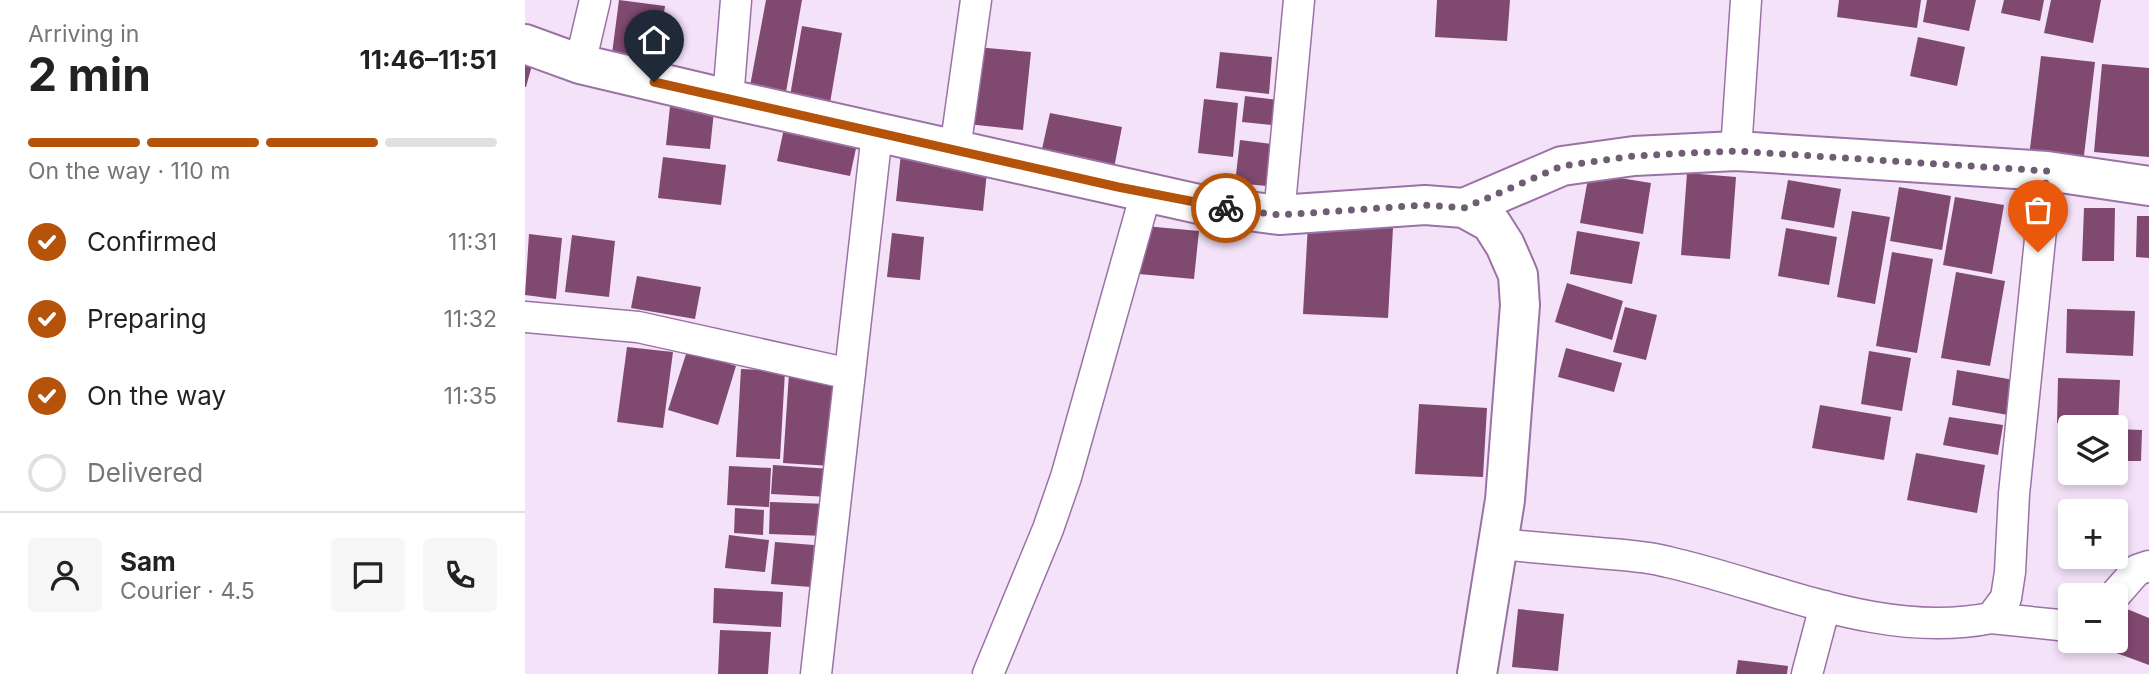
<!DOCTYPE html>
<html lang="en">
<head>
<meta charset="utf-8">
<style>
  :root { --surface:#fff; --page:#f6f6f6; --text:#222; --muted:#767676; --line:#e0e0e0; --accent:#b45309 }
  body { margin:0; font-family:Inter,sans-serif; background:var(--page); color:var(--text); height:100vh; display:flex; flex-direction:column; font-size:26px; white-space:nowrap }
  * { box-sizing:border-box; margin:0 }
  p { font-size:23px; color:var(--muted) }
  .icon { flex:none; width:38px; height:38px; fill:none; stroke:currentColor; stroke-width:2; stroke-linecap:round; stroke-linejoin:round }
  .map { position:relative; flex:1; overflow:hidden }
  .details { display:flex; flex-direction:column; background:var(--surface); width:525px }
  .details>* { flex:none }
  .tools { position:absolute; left:1533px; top:415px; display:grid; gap:14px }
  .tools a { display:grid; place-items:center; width:70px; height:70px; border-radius:7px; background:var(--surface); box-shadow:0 4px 10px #0003; font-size:35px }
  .pin { position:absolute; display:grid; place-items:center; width:60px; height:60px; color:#fff; margin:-72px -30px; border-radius:50% 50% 50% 0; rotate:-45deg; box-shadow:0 0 7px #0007 }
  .pin .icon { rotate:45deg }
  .courier { position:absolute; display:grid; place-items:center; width:70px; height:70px; margin:-35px; border:5px solid #b45309; border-radius:50%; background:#fff; color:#222; box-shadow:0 2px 9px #0007 }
  .summary em { font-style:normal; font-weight:700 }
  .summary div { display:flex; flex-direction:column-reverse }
  .summary { display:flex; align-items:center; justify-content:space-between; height:119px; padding:0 28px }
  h1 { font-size:46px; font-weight:700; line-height:52px }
  .bar { display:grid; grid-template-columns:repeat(4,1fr); gap:10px 7px; align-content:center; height:84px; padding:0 28px }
  .bar i { height:9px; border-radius:5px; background:var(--line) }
  .bar .current { background:var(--accent) }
  .bar p { grid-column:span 4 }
  .line { display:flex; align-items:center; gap:18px; padding:0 28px; border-top:2px solid var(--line) }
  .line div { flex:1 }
  .round { display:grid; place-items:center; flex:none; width:74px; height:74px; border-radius:7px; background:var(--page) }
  ol { padding:0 28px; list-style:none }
  li { display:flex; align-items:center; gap:21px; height:77px }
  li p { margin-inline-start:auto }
  li .icon { padding:7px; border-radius:50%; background:var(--accent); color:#fff; stroke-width:4 }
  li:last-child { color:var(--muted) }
  li i { width:38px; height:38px; border:4px solid var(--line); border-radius:50% }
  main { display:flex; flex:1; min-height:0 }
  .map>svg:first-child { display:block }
  .building { fill:#804970 }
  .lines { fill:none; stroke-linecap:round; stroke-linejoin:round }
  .street-casing { stroke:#9b72a6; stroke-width:33 }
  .secondary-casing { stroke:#9b72a6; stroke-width:42 }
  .street { stroke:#fff; stroke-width:30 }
  .secondary { stroke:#fff; stroke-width:38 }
  .done { stroke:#6f5e73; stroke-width:7; stroke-dasharray:0 12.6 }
  .route { stroke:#b45309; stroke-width:9 }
</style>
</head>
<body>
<main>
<section class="details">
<div class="summary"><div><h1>2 min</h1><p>Arriving in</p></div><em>11:46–11:51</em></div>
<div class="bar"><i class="current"></i><i class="current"></i><i class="current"></i><i></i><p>On the way · 110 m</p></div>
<ol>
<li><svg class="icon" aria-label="check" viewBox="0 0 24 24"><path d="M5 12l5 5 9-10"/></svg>Confirmed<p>11:31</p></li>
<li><svg class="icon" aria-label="check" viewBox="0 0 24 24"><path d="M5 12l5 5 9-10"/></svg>Preparing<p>11:32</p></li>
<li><svg class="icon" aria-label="check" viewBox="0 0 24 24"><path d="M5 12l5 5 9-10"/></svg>On the way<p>11:35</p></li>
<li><i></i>Delivered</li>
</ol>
<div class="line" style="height:126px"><a class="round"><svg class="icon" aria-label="person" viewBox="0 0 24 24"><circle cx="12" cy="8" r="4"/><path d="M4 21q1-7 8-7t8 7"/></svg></a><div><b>Sam</b><p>Courier · 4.5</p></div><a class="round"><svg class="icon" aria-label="chat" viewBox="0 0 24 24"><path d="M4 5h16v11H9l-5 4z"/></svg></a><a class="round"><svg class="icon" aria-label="phone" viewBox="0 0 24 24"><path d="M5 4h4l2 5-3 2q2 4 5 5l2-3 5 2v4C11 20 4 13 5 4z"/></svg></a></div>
</section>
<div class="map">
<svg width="1624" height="674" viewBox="0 0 1624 674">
  <rect width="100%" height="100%" fill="#f4e2f8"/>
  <!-- building -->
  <path class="building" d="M94,0L140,6L130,75L85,69Z
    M241,0H277L261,92L225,86Z
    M912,0H985L982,41L910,37Z
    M1314,0H1396L1392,28L1312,17Z
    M1402,0H1451L1444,31L1398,22Z
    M1479,0H1519L1515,21L1476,13Z
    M1526,0H1576L1568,43L1519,33Z
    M277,26L317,33L305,103L265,96Z
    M1393,37L1440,47L1432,86L1385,76Z
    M451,47L506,52L498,130L443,124Z
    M0,51L10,54L1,87H0Z
    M695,52L747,57L744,94L691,88Z
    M1516,56L1570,62L1558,164L1504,157Z
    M1577,64L1624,68V157L1569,152Z
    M720,96L761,101L758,126L717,122Z
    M679,99L713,103L708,157L673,153Z
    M145,106L189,111L185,149L141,145Z
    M525,113L597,127L588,173L515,158Z
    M260,124L333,139L325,176L252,161Z
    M715,140L756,145L752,187L710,183Z
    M376,153L463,162L458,211L371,201Z
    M138,157L201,165L196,205L133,198Z
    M1064,173L1126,183L1118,234L1055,223Z
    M1162,173L1211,177L1205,259L1156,255Z
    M1263,180L1316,189L1309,228L1256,219Z
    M1374,187L1426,196L1417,250L1365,241Z
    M1430,197L1479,205L1467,274L1418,265Z
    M1559,208H1590L1589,261H1557Z
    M1327,211L1365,217L1350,304L1312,297Z
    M1612,216H1624V258L1611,257Z
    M783,224L868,228L863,318L778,314Z
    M620,226L674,231L669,279L614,274Z
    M1261,228L1312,237L1304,285L1253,276Z
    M1052,231L1115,242L1107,284L1045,274Z
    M367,233L399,237L395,280L362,277Z
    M4,234L37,238L31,299L0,295Z
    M47,235L90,241L84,297L40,292Z
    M1367,252L1408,259L1392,353L1351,346Z
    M1431,272L1480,281L1465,366L1416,358Z
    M112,276L176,287L170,319L106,308Z
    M1042,283L1098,301L1087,340L1030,322Z
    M1100,307L1132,315L1121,360L1088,352Z
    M1542,309L1610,311L1608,356L1541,353Z
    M102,347L148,352L138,428L92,422Z
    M1041,348L1097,363L1089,392L1033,377Z
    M162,351L211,366L193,425L143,410Z
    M1344,351L1386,358L1377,411L1336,404Z
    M216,369L260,371L255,459L211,457Z
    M1432,370L1489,380L1483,415L1427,405Z
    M264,373L311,375L306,466L258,463Z
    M1533,378L1595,380L1593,424L1532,423Z
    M894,404L962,408L958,477L890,474Z
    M1295,405L1366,417L1359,460L1287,448Z
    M1424,417L1478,425L1473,455L1418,445Z
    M1591,429L1617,430L1616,461H1591Z
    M1391,453L1460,465L1452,513L1382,500Z
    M248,465L306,469L305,497L246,494Z
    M204,466L246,468L244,507L202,505Z
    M245,502L303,504L301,536L244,534Z
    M210,508L239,510L238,535L209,533Z
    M204,535L244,540L240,572L200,568Z
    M250,542L289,545L286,587L246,584Z
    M189,588L258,592L256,627L188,623Z
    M993,609L1039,614L1033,671L987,667Z
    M1602,609L1624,618V665L1586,651Z
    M195,630L246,632L243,674H193Z
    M1213,660L1263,666L1262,674H1211Z"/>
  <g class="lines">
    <defs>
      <path id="street" d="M55,64L70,0
        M203,99L211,0
        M430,150L451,0
        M1211,151L1221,0
        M754,215L774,0
        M0,317L113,327L325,374
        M973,544C1007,547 1041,550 1074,553C1097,555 1121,556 1143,562C1249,586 1356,640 1466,618L1481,598L1485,572L1489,494L1522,171
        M1590,595L1612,570L1624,566
        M1466,618L1534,625L1545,623
        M291,674L352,133
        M463,674L523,529L541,477L621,193
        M1282,674L1300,606"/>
      <path id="secondary" d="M0,44L55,64L203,99L678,205L754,215L900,205L939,208L1037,166L1109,156L1211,151L1522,171L1624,186
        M939,208L966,223L980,245L993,275L995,305L980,500L952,674"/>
    </defs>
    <!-- street casing -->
    <use href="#street" class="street-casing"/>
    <!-- secondary casing -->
    <use href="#secondary" class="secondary-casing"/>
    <!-- street -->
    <use href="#street" class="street"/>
    <!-- secondary -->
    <use href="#secondary" class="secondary"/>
  </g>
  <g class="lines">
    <!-- done -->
    <path class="done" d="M701,208L754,215L900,205L939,208L1037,166L1109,156L1163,153L1211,151L1522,171L1513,252"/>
    <!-- route -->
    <path class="route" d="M129,82L593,187L701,208"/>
  </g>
</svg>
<div class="tools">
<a><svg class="icon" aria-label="layers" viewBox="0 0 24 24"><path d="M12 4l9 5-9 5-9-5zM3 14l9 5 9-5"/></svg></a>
<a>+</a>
<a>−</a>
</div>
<div class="pin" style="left:1513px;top:252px;background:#ea580c"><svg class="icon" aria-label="bag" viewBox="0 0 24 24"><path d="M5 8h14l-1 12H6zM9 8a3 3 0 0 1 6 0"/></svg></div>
<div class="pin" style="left:129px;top:82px;background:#1f2937"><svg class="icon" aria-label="home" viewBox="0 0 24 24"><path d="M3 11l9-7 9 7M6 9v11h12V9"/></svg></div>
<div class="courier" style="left:701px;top:208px"><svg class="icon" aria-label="bike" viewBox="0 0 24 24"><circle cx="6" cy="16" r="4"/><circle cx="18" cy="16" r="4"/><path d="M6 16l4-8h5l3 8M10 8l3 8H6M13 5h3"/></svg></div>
</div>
</main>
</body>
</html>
